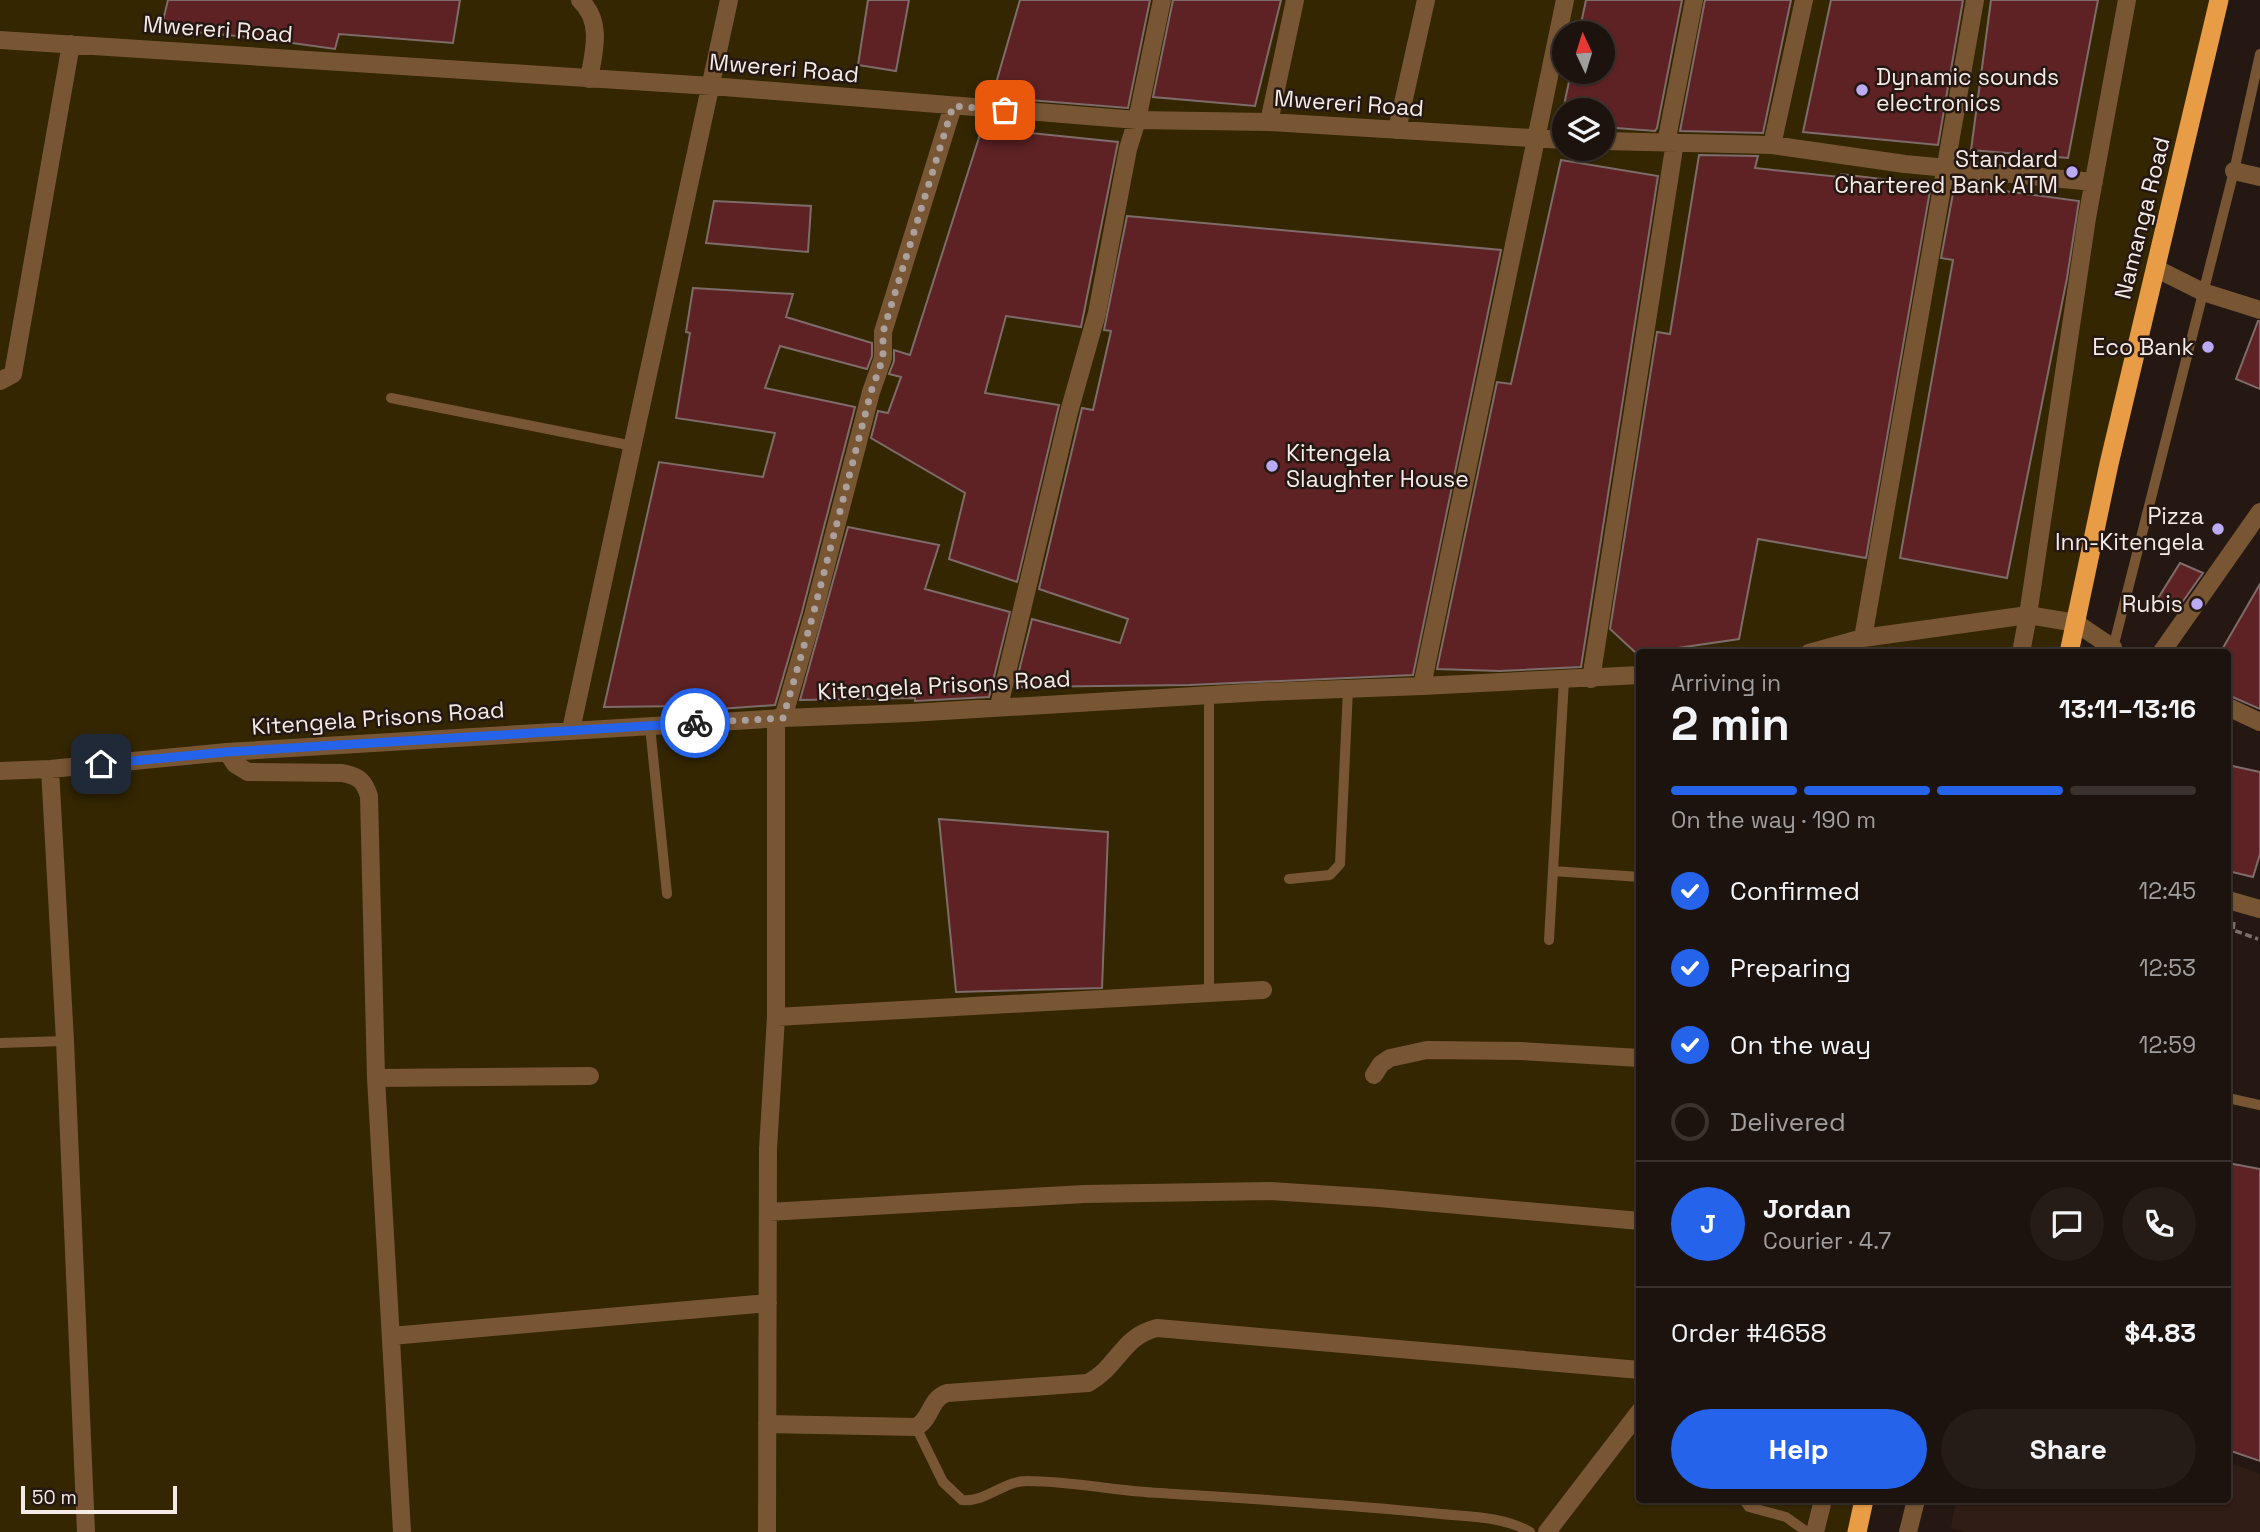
<!DOCTYPE html>
<html lang="en">
<head>
<meta charset="utf-8">
<style>
  :root { --surface:#1c120e; --page:#251b17; --text:#f1f3f6; --muted:#a09e9e; --line:#3a322e; --accent:#2563eb }
  body { margin:0; font-family:"Space Grotesk",sans-serif; background:var(--page); color:var(--text); height:100vh; display:flex; flex-direction:column; font-size:26px; white-space:nowrap }
  * { box-sizing:border-box; margin:0 }
  p { font-size:23px; color:var(--muted) }
  .icon { flex:none; width:38px; height:38px; fill:none; stroke:currentColor; stroke-width:2; stroke-linecap:round; stroke-linejoin:round }
  .map { position:relative; flex:1; overflow:hidden }
  .side { position:absolute; left:1636px; top:649px; width:595px; height:854px; display:flex; flex-direction:column; background:var(--surface); border-radius:7px; box-shadow:0 2px 5px #0004,0 0 0 2px var(--line) }
  .side>* { flex:none }
  .needle { width:46px; rotate:356deg }
  .buttons { position:absolute; left:1552px; top:21px; display:grid; gap:14px }
  .buttons a { display:grid; place-items:center; width:63px; height:63px; border-radius:50%; background:var(--surface); box-shadow:0 2px 5px #0004,0 0 0 2px var(--line); font-size:35px }
  .scale { position:absolute; left:21px; bottom:18px; width:156px; box-sizing:border-box; padding-left:7px; border:4px solid #f4eae6; border-top:0; font-size:19px; line-height:24px; white-space:nowrap; color:#f4eae6; -webkit-text-stroke:5px #251813; paint-order:stroke }
  .pin { position:absolute; display:grid; place-items:center; width:60px; height:60px; color:#fff; margin:-30px; border-radius:14px; box-shadow:0 4px 10px #0006 }
  .courier { position:absolute; display:grid; place-items:center; width:70px; height:70px; margin:-35px; border:5px solid #2563eb; border-radius:50%; background:#fff; color:#222; box-shadow:0 2px 9px #0007 }
  .head em { font-style:normal; font-weight:700 }
  .head div { display:flex; flex-direction:column-reverse }
  .head { display:flex; align-items:center; justify-content:space-between; height:119px; padding:0 35px }
  h1 { font-size:46px; font-weight:700; line-height:52px }
  .bar { display:grid; grid-template-columns:repeat(4,1fr); gap:10px 7px; align-content:center; height:84px; padding:0 35px }
  .bar i { height:9px; border-radius:5px; background:var(--line) }
  .bar .active { background:var(--accent) }
  .bar p { grid-column:span 4 }
  .line { display:flex; align-items:center; gap:18px; padding:0 35px; border-top:2px solid var(--line) }
  .line div { flex:1 }
  .round { display:grid; place-items:center; flex:none; width:74px; height:74px; border-radius:37px; background:var(--page) }
  ol { padding:0 35px; list-style:none }
  li { display:flex; align-items:center; gap:21px; height:77px }
  li p { margin-inline-start:auto }
  li .icon { padding:7px; border-radius:50%; background:var(--accent); color:#fff; stroke-width:4 }
  li:last-child { color:var(--muted) }
  li i { width:38px; height:38px; border:4px solid var(--line); border-radius:50% }
  .cta { display:flex; gap:14px; margin-top:auto; padding:14px 35px }
  .cta a { flex:1; height:80px; border-radius:42px; background:var(--accent); color:#fff; font-size:28px; font-weight:700; line-height:80px; text-align:center }
  .cta a+a { background:var(--page); color:var(--text) }
  .map>svg:first-child { display:block }
  .built { fill:#301d15 }
  .green { fill:#342600; fill-rule:evenodd }
  .building { fill:#5e2224; stroke:#7e6c6b; stroke-width:2 }
  .lines { fill:none; stroke-linecap:round; stroke-linejoin:round }
  .path { stroke:#7b6f6b; stroke-width:3.5; stroke-dasharray:7 3.5; stroke-linecap:butt }
  .service { stroke:#785634; stroke-width:10 }
  .minor { stroke:#785634; stroke-width:18 }
  .tertiary { stroke:#785634; stroke-width:18 }
  .trunk { stroke:#e99c46; stroke-width:19 }
  .done { stroke:#aca09c; stroke-width:7; stroke-dasharray:0 12.6 }
  .route { stroke:#2563eb; stroke-width:9 }
  .poi-dot { fill:#bbaaf6; stroke:#251813; stroke-width:2.5 }
  .labels { text-anchor:middle; stroke-width:5; stroke-linejoin:round; paint-order:stroke }
  .street-label { font-size:23px; fill:#f4eae6; stroke:#251813 }
  .poi-label { font-size:23px; fill:#f4eae6; stroke:#251813; text-anchor:end }
</style>
</head>
<body>
<div class="map">
<svg width="2260" height="1532" viewBox="0 0 2260 1532">
  <rect width="100%" height="100%" fill="#251813"/>
  <!-- built -->
  <path class="built" d="M2228,1462L2260,1474V1532H1964L1951,1528L1956,1500H2228Z"/>
  <!-- green -->
  <path class="green" d="M0,0H2219L2069,653H1640V1500H1864L1857,1532H0ZM1564,33H1603V72H1564ZM1564,110H1603V149H1564Z"/>
  <!-- building -->
  <path class="building" d="M168,0H460L453,43L339,34L335,49L249,37L161,29Z
    M868,0H909L896,71L858,65Z
    M1020,0H1150L1128,108L992,97Z
    M1173,0H1281L1255,106L1153,97Z
    M1586,0H1682L1657,128L1655,131L1603,127V110H1563L1571,72H1603V33H1579Z
    M1705,0H1791L1763,133L1680,131Z
    M1831,0H1963L1938,145L1803,132Z
    M1991,0H2098L2068,158L1971,150Z
    M982,128L1118,142L1081,327L1006,316L985,393L1059,405L1017,582L949,559L965,493L871,438L878,411L888,413L901,377L889,374L894,361V350L910,355Z
    M1699,155L1758,156L1755,168L1840,177L1841,174L1931,185L1866,558L1758,539L1739,639L1637,654L1610,629L1657,332L1670,334Z
    M1561,160L1658,176L1581,667L1500,671L1437,669L1497,382L1511,384Z
    M1966,186L2079,201L2067,278L2007,578L1900,558L1953,260L1941,258L1954,188L1965,189Z
    M714,201L811,206L808,252L706,243Z
    M1127,216L1501,250L1413,675L1189,685L1015,687L1032,619L1120,643L1128,619L1039,589L1082,408L1093,410L1111,331L1104,330Z
    M693,288L793,294L786,317L872,343V356L867,369L780,346L765,388L855,407L802,612L775,705L719,709L690,691L687,706L604,707L659,462L763,477L775,433L676,418L690,333L686,332Z
    M2258,321H2260V389L2236,379Z
    M848,527L939,545L925,589L1010,612L989,697L915,701V698L800,700Z
    M2180,563L2203,573L2176,611L2157,600Z
    M2260,584V709L2228,695V653H2220Z
    M2228,765L2260,772V854L2253,877L2228,871Z
    M939,819L1108,832L1102,988L956,992Z
    M2228,1163L2260,1169V1461L2228,1450Z"/>
  <g class="lines">
    <!-- path -->
    <path class="path" d="M2234,922L2233,930L2258,939"/>
    <!-- service -->
    <path class="service" d="M391,398L633,446
      M2113,648L2234,171L2260,54
      M1209,696V993
      M650,726L667,894
      M1553,871L1640,877
      M1289,879L1330,875L1340,864L1348,689
      M1549,940L1564,680
      M0,1043L65,1041
      M2228,1098L2260,1105
      M916,1427L943,1482L962,1500C987,1502 1003,1481 1027,1481C1071,1481 1116,1491 1160,1493C1251,1499 1341,1504 1431,1513C1463,1517 1502,1515 1530,1532
      M1744,1500L1749,1507L1786,1517L1807,1532"/>
    <!-- minor -->
    <path class="minor" d="M580,0C603,22 594,51 589,79
      M0,40L711,86L1137,120L1269,122L1564,140
      M1269,122L1295,0
      M1397,130L1426,0
      M1603,141L1772,145L1905,164L2094,182
      M1666,143L1694,0
      M1772,145L1804,0
      M2234,171L2260,177
      M2155,268L2203,292L2260,310
      M0,381L13,374L71,44
      M1863,638L1975,0
      M1809,653L1863,638L2028,615L2087,218L2127,0
      M2161,653L2260,512
      M1591,679L1675,142
      M1422,686L1565,0
      M999,706L1069,412L1097,313L1128,149L1137,120L1162,0
      M2228,707L2260,722
      M783,718L813,615L871,392L883,358V332L953,106
      M571,730L729,0
      M227,752L235,764L248,772L342,773C358,776 364,780 369,796L376,1078L402,1532
      M50,769L65,1041L86,1532
      M0,771L50,769L227,752L783,718L910,713L1261,692L1422,686L1640,675
      M2228,900L2260,909
      M776,1017L1263,990
      M1374,1075L1381,1064L1390,1058L1427,1050L1520,1051L1640,1058
      M376,1078L590,1076
      M768,1212L1084,1194L1270,1191L1379,1198L1640,1221
      M391,1336L768,1303
      M767,1424L916,1427C932,1419 929,1399 947,1393L1088,1383C1118,1367 1122,1336 1157,1328L1640,1370
      M767,1532L768,1149L776,1017V718
      M1815,1532L1823,1500"/>
    <!-- tertiary -->
    <path class="tertiary" d="M2021,653L2028,615L2076,623L2113,648L2112,653
      M1547,1532L1640,1411
      M1908,1532L1916,1500"/>
    <!-- trunk -->
    <path class="trunk" d="M2069,653L2109,464L2219,0
      M1857,1532L1864,1500"/>
  </g>
  <g class="lines">
    <!-- done -->
    <path class="done" d="M695,723L783,718L813,615L871,392L883,358V332L953,106L1005,110"/>
    <!-- route -->
    <path class="route" d="M101,764L227,752L695,723"/>
  </g>
  <!-- markers -->
  <g class="poi-dot">
    <circle cx="1862" cy="90" r="7"/>
    <circle cx="2072" cy="172" r="7"/>
    <circle cx="2208" cy="347" r="7"/>
    <circle cx="1272" cy="466" r="7"/>
    <circle cx="2218" cy="529" r="7"/>
    <circle cx="2197" cy="604" r="7"/>
  </g>
  <g class="labels">
    <!-- street labels -->
    <g class="street-label">
      <text transform="translate(218 29) rotate(4)" y="8">Mwereri Road</text>
      <text transform="translate(784 68) rotate(5)" y="8">Mwereri Road</text>
      <text transform="translate(1349 103) rotate(4)" y="8">Mwereri Road</text>
      <text transform="translate(2142 218) rotate(-76)" y="8">Namanga Road</text>
      <text transform="translate(944 685) rotate(-3)" y="8">Kitengela Prisons Road</text>
      <text transform="translate(378 718) rotate(-4)" y="8">Kitengela Prisons Road</text>
    </g>
    <!-- poi labels -->
    <g class="poi-label">
      <text x="1876" y="85" text-anchor="start">Dynamic sounds<tspan x="1876" dy="26">electronics</tspan></text>
      <text x="2058" y="167">Standard<tspan x="2058" dy="26">Chartered Bank ATM</tspan></text>
      <text x="2194" y="355">Eco Bank</text>
      <text x="1286" y="461" text-anchor="start">Kitengela<tspan x="1286" dy="26">Slaughter House</tspan></text>
      <text x="2204" y="524">Pizza<tspan x="2204" dy="26">Inn-Kitengela</tspan></text>
      <text x="2183" y="612">Rubis</text>
    </g>
  </g>
</svg>
<div class="buttons">
<a><svg class="needle" viewBox="-14 -14 28 28"><path d="M0-13l5 13h-10z" fill="#e53935"/><path d="M0 13l5-13h-10z" fill="#a09e9e"/></svg></a>
<a><svg class="icon" aria-label="layers" viewBox="0 0 24 24"><path d="M12 4l9 5-9 5-9-5zM3 14l9 5 9-5"/></svg></a>
</div>
<div class="scale">50 m</div>
<div class="pin" style="left:1005px;top:110px;background:#ea580c"><svg class="icon" aria-label="bag" viewBox="0 0 24 24"><path d="M5 8h14l-1 12H6zM9 8a3 3 0 0 1 6 0"/></svg></div>
<div class="pin" style="left:101px;top:764px;background:#1f2937"><svg class="icon" aria-label="home" viewBox="0 0 24 24"><path d="M3 11l9-7 9 7M6 9v11h12V9"/></svg></div>
<div class="courier" style="left:695px;top:723px"><svg class="icon" aria-label="bike" viewBox="0 0 24 24"><circle cx="6" cy="16" r="4"/><circle cx="18" cy="16" r="4"/><path d="M6 16l4-8h5l3 8M10 8l3 8H6M13 5h3"/></svg></div>
<section class="side">
<div class="head"><div><h1>2 min</h1><p>Arriving in</p></div><em>13:11–13:16</em></div>
<div class="bar"><i class="active"></i><i class="active"></i><i class="active"></i><i></i><p>On the way · 190 m</p></div>
<ol>
<li><svg class="icon" aria-label="check" viewBox="0 0 24 24"><path d="M5 12l5 5 9-10"/></svg>Confirmed<p>12:45</p></li>
<li><svg class="icon" aria-label="check" viewBox="0 0 24 24"><path d="M5 12l5 5 9-10"/></svg>Preparing<p>12:53</p></li>
<li><svg class="icon" aria-label="check" viewBox="0 0 24 24"><path d="M5 12l5 5 9-10"/></svg>On the way<p>12:59</p></li>
<li><i></i>Delivered</li>
</ol>
<div class="line" style="height:126px"><b class="round" style="background:var(--accent);color:#fff">J</b><div><b>Jordan</b><p>Courier · 4.7</p></div><a class="round"><svg class="icon" aria-label="chat" viewBox="0 0 24 24"><path d="M4 5h16v11H9l-5 4z"/></svg></a><a class="round"><svg class="icon" aria-label="phone" viewBox="0 0 24 24"><path d="M5 4h4l2 5-3 2q2 4 5 5l2-3 5 2v4C11 20 4 13 5 4z"/></svg></a></div>
<div class="line" style="height:91px"><div>Order #4658</div><b>$4.83</b></div>
<div class="cta"><a>Help</a><a>Share</a></div>
</section>
</div>
</body>
</html>
